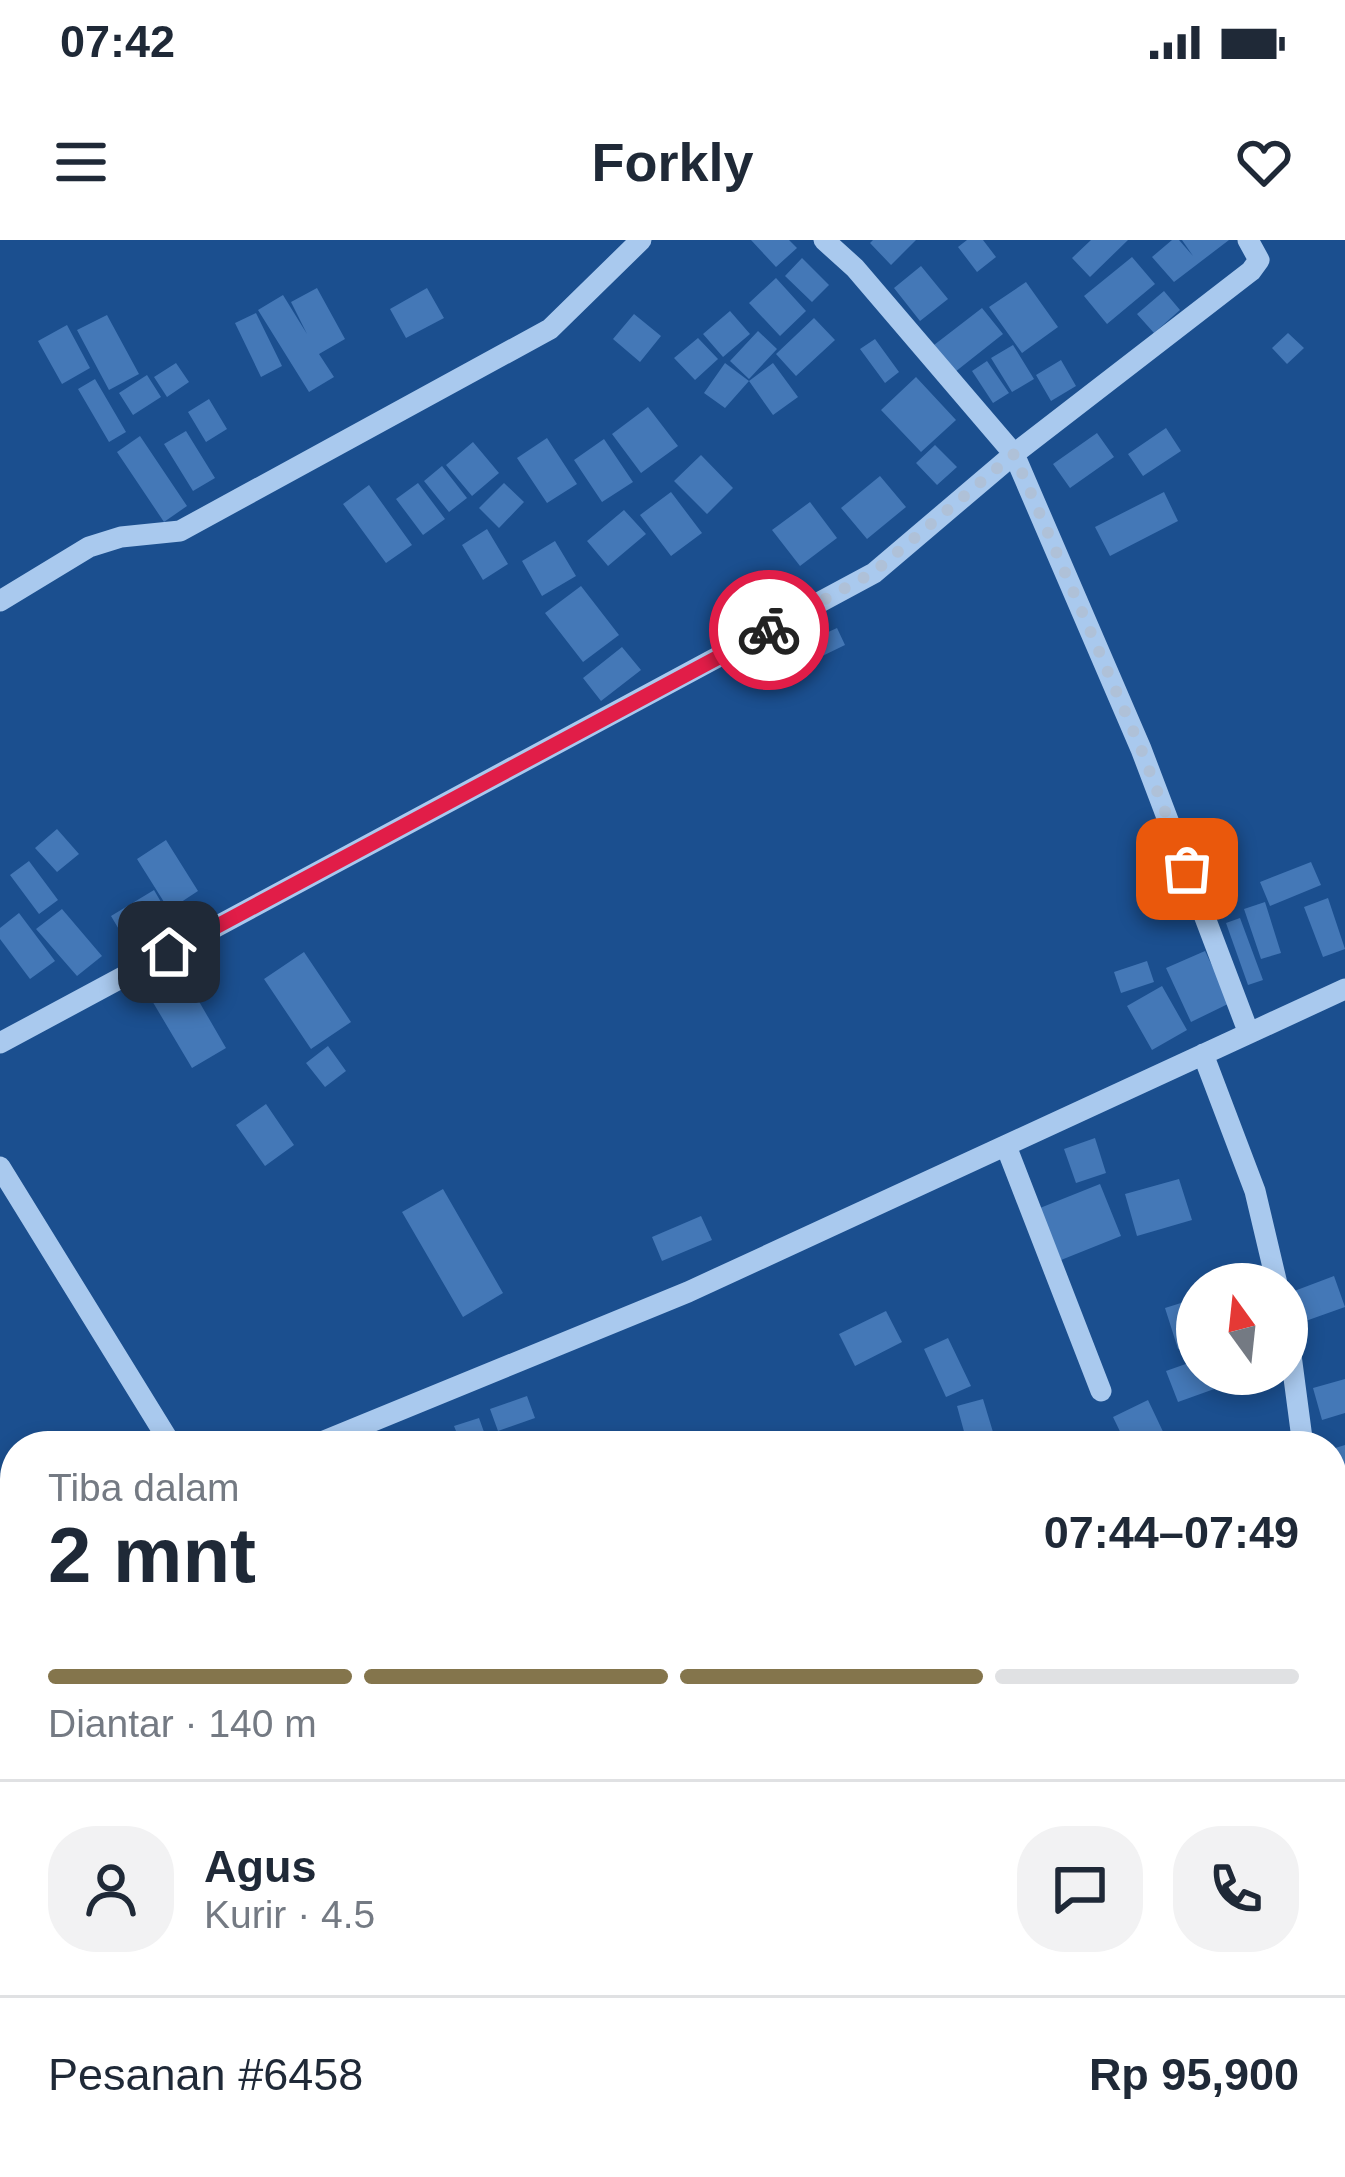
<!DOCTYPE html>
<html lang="id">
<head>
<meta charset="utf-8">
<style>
  :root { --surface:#fff; --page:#f2f2f3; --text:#1f2937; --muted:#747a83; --line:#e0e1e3; --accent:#84754c }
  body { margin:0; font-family:Arial,sans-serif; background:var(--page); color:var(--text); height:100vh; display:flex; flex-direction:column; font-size:45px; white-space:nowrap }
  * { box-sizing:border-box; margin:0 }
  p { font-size:39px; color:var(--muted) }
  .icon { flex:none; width:66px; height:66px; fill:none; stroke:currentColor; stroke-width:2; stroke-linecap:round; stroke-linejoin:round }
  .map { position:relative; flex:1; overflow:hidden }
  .sheet { position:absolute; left:0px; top:1191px; width:1347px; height:747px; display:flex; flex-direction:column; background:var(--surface); border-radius:48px 48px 0 0; box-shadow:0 6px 18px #0003 }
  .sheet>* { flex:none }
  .needle { width:78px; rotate:345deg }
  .buttons { position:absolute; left:1176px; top:1023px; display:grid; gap:24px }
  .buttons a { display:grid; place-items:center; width:132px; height:132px; border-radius:50%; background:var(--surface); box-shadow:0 6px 18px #0003; font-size:60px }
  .pin { position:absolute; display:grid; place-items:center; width:102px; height:102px; color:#fff; margin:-51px; border-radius:24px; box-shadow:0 6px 18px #0006 }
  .courier { position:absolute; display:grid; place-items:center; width:120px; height:120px; margin:-60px; border:9px solid #e11d48; border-radius:50%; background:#fff; color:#222; box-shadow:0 3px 15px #0007 }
  .overview em { font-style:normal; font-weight:700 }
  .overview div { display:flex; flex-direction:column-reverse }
  .overview { display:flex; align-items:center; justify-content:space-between; height:204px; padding:0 48px }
  h1 { font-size:78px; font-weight:700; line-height:90px }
  .bar { display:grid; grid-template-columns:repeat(4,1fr); gap:18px 12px; align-content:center; height:144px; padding:0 48px }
  .bar i { height:15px; border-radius:9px; background:var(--line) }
  .bar .active { background:var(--accent) }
  .bar p { grid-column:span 4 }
  .line { display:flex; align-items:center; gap:30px; padding:0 48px; border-top:3px solid var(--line) }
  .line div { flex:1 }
  .round { display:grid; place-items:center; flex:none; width:126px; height:126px; border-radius:48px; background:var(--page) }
  .status { display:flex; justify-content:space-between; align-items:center; height:84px; padding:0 60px; background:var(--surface); direction:ltr }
  .status svg { height:33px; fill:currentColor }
  header { display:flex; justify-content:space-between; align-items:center; height:156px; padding:0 48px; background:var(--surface); font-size:54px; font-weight:700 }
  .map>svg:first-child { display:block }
  .building { fill:#4478b7 }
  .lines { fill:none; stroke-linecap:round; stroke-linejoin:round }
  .minor { stroke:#a9c9ee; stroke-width:21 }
  .done { stroke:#afc1d8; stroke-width:12; stroke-dasharray:0 21.6 }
  .route { stroke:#e11d48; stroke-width:15 }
</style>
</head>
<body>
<div class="status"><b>07:42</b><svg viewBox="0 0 49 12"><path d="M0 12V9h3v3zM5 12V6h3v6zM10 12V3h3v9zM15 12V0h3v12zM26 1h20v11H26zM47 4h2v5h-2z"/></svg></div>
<header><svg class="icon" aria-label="menu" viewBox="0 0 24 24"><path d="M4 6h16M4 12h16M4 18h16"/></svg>Forkly<svg class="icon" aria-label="heart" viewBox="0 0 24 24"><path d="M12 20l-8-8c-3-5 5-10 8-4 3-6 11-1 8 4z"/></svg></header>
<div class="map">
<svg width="1345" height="1937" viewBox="0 0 1345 1937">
  <rect width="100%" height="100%" fill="#1b4f8f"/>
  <!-- building -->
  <path class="building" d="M751,0H789L797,8L776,27Z
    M873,0H916L891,25L870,3Z
    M967,0H983L996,17L977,32L958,7Z
    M1091,0H1128L1090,37L1072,18Z
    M1172,0H1179L1193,16L1182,0H1229L1174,42L1152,17Z
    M1132,17L1155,44L1107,84L1084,56Z
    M802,18L829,45L812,62L785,36Z
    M921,26L948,59L920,81L894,48Z
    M776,38L806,71L780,96L749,63Z
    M1026,42L1058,87L1022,113L989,67Z
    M317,48L345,99L319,114L334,137L309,152L258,70L283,55L307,94L291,62Z
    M427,48L444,78L406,98L390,69Z
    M1164,51L1180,70L1154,93L1137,74Z
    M982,68L1003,94L955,132L934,105Z
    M730,71L750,94L723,117L703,94Z
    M256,73L282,126L261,137L235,83Z
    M634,74L661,96L640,122L613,99Z
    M107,75L139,134L109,150L77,90Z
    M814,78L835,100L796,136L776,114Z
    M67,85L90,128L62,144L38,101Z
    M758,91L777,109L749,139L730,121Z
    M1288,93L1304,108L1287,124L1272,108Z
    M698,98L718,119L695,140L674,118Z
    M875,99L899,132L885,143L860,109Z
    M1013,105L1034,139L1012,152L991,118Z
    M1061,120L1076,146L1051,161L1036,135Z
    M987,121L1009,153L993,163L972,131Z
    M176,123L189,142L167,157L154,137Z
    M725,123L749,141L725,168L704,153Z
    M773,123L798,157L773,175L749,141Z
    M147,135L161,157L133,175L119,153Z
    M916,137L956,180L921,212L881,170Z
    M95,139L126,192L109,202L78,149Z
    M209,159L227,189L206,202L188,172Z
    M648,167L678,206L641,233L612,194Z
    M1166,188L1181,211L1143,236L1128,214Z
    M186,191L215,238L193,251L164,204Z
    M1097,193L1114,217L1070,248L1053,224Z
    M140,196L187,266L164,282L117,212Z
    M547,198L577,244L547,263L517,218Z
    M604,199L633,242L602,262L574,220Z
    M473,202L499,233L472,256L446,225Z
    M935,205L957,227L937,245L916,223Z
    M701,215L733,248L707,274L674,241Z
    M442,226L467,258L449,272L424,241Z
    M880,236L906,267L867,299L841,268Z
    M418,243L445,279L423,295L396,259Z
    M504,243L524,262L499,288L479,268Z
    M369,245L412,305L386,323L343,264Z
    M671,252L702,293L671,316L640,275Z
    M1164,252L1178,281L1110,316L1095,287Z
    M810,262L837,298L800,326L772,290Z
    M624,270L646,294L608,326L587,301Z
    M487,289L508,324L483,340L462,305Z
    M555,301L576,336L542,356L522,321Z
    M581,346L619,395L583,422L545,373Z
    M837,388L845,405L812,421L804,403Z
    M622,407L641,430L601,461L583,438Z
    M57,589L79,614L57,632L35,608Z
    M166,600L198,651L169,670L137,619Z
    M29,621L58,660L39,674L10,635Z
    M1311,622L1321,645L1270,666L1260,642Z
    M154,650L179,693L136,718L111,676Z
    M1328,658L1345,709L1323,717L1304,667Z
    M1265,662L1281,713L1261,719L1244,669Z
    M62,669L102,716L77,736L36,689Z
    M19,673L55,721L30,739L0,699V688Z
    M1240,678L1263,740L1248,745L1226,683Z
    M1205,711L1230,763L1191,782L1166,728Z
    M304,712L351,782L311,809L264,739Z
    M1147,721L1154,742L1121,753L1114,732Z
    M186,739L226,808L192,828L151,759Z
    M1162,746L1187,790L1152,810L1127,766Z
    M328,806L346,831L325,847L306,823Z
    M266,864L294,905L265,926L236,885Z
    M1095,898L1106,933L1076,943L1064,909Z
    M1179,939L1192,980L1137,996L1125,954Z
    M1100,944L1121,996L1061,1020L1040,968Z
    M443,949L503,1053L463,1077L402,972Z
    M701,976L712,1000L662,1021L652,997Z
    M1334,1036L1345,1067L1300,1083L1289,1053Z
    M1197,1058V1104L1178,1109L1165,1068Z
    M886,1071L902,1102L855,1126L839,1094Z
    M948,1098L971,1146L946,1157L924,1109Z
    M1197,1120V1134H1228L1231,1143L1178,1162L1166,1131Z
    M1345,1139V1173L1322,1180L1313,1148Z
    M527,1156L535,1178L498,1191L490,1169Z
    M983,1159L996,1202L968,1206L957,1166Z
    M1148,1160L1166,1198L1148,1206H1127L1113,1177Z
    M479,1178L489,1206H462L454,1186Z
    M1345,1205V1268L1336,1271L1332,1209Z
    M10,1358L15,1371L14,1500L0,1460V1362Z
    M1345,1366V1396L1332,1404V1374Z
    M1345,1519V1549L1332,1556V1527Z
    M15,1642V1674L0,1682V1649Z
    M15,1759V1788L6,1794L0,1784V1768Z
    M3,1821L15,1845V1859L0,1866V1823Z"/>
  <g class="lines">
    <!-- minor -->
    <path class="minor" d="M824,0L855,28L1014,214L1141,509L1248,791
      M0,361L89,307L121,297L180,291L550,89L641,0
      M0,803L874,333L1014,214L1251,31L1259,20L1248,0
      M1203,814L1255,951L1277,1044
      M1006,906L1101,1151
      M0,927L172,1206
      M1287,1085L1303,1206
      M312,1206L688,1052L1345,749
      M1332,1305L1345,1329
      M0,1327L15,1323
      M1332,1360L1345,1353
      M0,1521L15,1552
      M226,1923L239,1937
      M11,1937L77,1923"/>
  </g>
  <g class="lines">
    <!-- done -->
    <path class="done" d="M769,390L874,332L1014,214L1141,509L1187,629"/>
    <!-- route -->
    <path class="route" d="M169,712L769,390"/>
  </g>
</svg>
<div class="buttons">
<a><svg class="needle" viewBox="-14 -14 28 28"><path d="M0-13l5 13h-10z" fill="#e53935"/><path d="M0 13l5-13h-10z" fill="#747a83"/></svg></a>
</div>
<div class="pin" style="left:1187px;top:629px;background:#ea580c"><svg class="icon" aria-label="bag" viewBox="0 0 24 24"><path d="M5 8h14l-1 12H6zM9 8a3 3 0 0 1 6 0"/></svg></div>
<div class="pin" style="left:169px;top:712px;background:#1f2937"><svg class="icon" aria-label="home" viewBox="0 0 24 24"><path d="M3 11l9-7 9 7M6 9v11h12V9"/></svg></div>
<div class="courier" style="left:769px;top:390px"><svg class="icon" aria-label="bike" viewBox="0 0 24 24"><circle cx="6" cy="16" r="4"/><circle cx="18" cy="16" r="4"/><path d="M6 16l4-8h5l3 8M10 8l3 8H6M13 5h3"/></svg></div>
<section class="sheet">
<div class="overview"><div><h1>2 mnt</h1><p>Tiba dalam</p></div><em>07:44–07:49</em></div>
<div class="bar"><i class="active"></i><i class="active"></i><i class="active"></i><i></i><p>Diantar · 140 m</p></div>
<div class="line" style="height:216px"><a class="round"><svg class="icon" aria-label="person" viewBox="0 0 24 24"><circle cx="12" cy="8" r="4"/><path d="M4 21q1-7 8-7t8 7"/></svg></a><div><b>Agus</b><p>Kurir · 4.5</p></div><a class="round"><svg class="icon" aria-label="chat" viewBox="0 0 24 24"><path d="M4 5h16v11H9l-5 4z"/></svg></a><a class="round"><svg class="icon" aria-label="phone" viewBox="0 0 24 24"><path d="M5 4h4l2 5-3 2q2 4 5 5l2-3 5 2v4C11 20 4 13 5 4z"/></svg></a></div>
<div class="line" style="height:156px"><div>Pesanan #6458</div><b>Rp 95,900</b></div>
</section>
</div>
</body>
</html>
